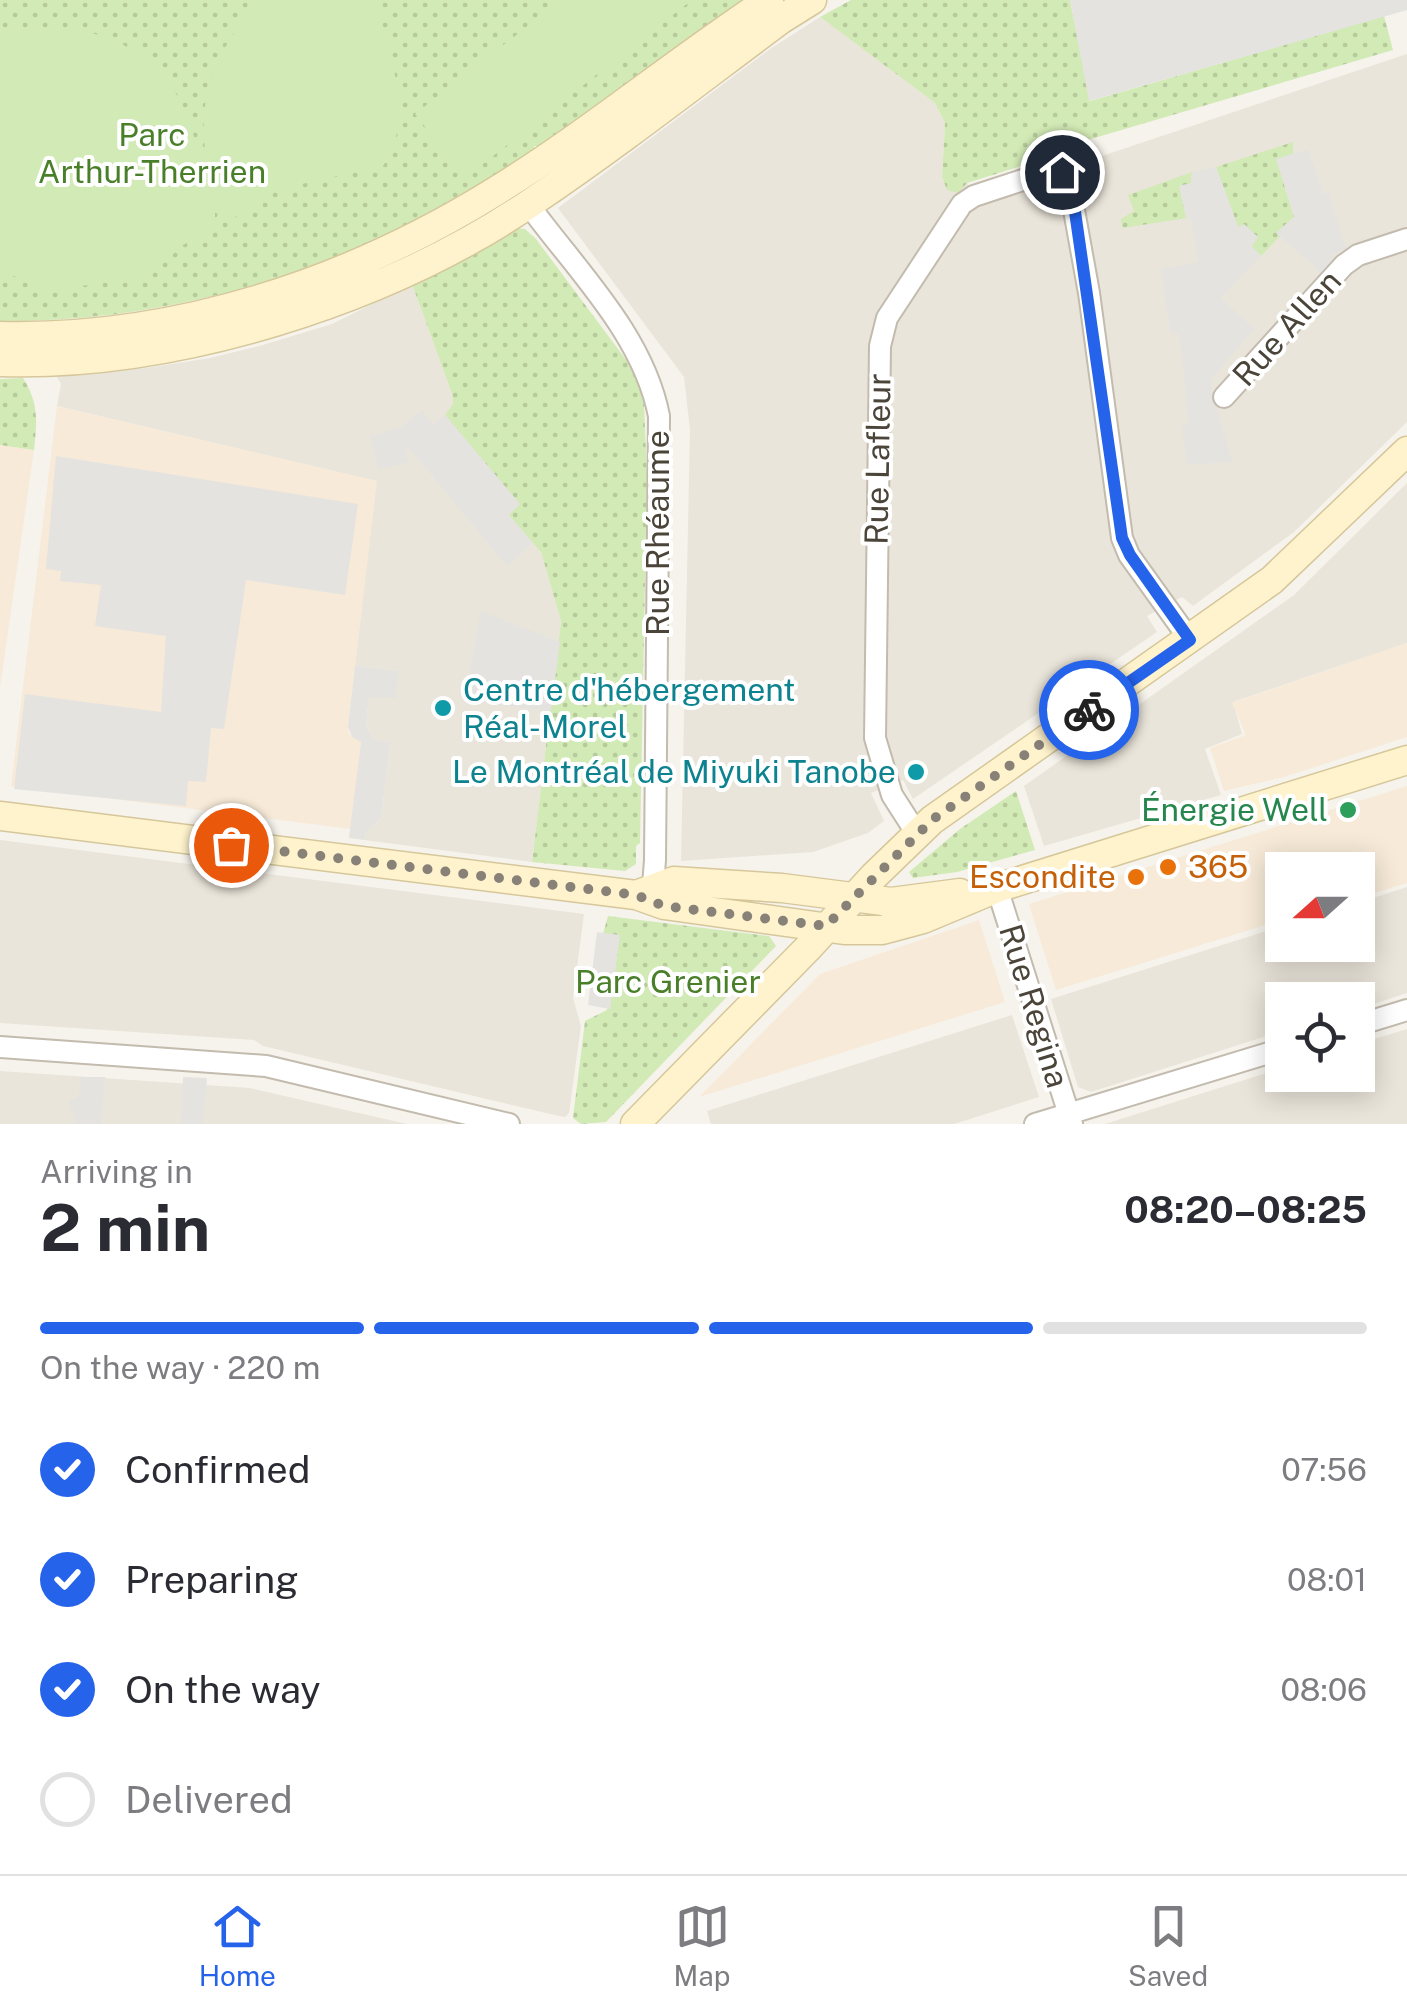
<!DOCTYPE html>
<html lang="en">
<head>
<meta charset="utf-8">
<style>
  :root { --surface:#fff; --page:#f2f2f3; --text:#2b2b33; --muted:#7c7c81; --line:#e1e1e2; --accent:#2563eb }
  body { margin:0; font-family:"Public Sans",sans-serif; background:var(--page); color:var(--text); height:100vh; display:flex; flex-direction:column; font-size:38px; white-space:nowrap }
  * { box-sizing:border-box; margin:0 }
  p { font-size:32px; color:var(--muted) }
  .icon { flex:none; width:55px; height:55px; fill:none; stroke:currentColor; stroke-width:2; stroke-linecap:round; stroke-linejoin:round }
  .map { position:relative; height:1124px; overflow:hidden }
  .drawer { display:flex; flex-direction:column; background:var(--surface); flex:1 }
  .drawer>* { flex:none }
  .needle { width:65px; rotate:249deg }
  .tools { position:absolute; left:1265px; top:852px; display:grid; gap:20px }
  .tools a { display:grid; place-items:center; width:110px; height:110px; border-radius:0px; background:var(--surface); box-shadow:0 5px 25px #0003; font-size:50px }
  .pin { position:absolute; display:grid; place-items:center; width:85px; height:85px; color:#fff; margin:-42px; border:5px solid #fff; border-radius:50%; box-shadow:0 2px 10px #0007 }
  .courier { position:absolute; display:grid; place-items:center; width:100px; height:100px; margin:-50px; border:8px solid #2563eb; border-radius:50%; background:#fff; color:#222; box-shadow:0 2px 12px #0007 }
  .head em { font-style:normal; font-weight:700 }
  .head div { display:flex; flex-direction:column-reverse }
  .head { display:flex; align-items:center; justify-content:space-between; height:170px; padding:0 40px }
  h1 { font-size:65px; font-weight:700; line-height:75px }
  .bar { display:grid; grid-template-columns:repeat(4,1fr); gap:15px 10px; align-content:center; height:120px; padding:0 40px }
  .bar i { height:12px; border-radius:8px; background:var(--line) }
  .bar .current { background:var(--accent) }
  .bar p { grid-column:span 4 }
  ol { padding:0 40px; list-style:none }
  li { display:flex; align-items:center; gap:30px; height:110px }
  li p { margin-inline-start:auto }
  li .icon { padding:10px; border-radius:50%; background:var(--accent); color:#fff; stroke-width:4 }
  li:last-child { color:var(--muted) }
  li i { width:55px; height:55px; border:5px solid var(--line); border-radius:50% }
  .dock { display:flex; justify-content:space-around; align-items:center; height:140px; border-top:2px solid var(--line); background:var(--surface); font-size:28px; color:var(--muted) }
  .dock a { display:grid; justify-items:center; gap:5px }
  .dock .current { color:var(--accent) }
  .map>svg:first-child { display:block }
  .residential { fill:#eae5da }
  .commercial { fill:#f7ead8 }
  .green { fill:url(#green-dots) }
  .pitch { fill:#d2eab5 }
  .parking { fill:#e5e3e0 }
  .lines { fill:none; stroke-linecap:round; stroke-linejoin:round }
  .minor-casing { stroke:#c2bbae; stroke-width:24 }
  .secondary-casing { stroke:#d6c79b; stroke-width:31 }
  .minor { stroke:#fff; stroke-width:20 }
  .secondary { stroke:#fff3cd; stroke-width:28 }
  .done { stroke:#878178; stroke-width:10; stroke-dasharray:0 18 }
  .route { stroke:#2563eb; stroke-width:12 }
  .culture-dot { fill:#0f9aa8; stroke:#fff; stroke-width:4 }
  .leisure-dot { fill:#2e9e5b; stroke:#fff; stroke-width:4 }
  .food-dot { fill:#e8710a; stroke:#fff; stroke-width:4 }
  .labels { text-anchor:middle; stroke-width:8; stroke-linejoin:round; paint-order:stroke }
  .park-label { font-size:32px; fill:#4a7f2a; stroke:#fff }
  .street-label { font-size:32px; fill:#4b4439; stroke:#fff }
  .culture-label { font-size:32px; fill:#0d838f; stroke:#fff; text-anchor:start }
  .leisure-label { font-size:32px; fill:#27864d; stroke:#fff; text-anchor:end }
  .food-label { font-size:32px; fill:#c56008; stroke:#fff; text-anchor:start }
</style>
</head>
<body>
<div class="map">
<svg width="1407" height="1124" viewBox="0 0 1407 1124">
  <defs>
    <pattern id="green-dots" width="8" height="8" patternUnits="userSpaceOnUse" patternTransform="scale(2.5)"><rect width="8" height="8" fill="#d2eab5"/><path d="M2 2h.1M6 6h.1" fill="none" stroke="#b6ca9c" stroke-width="1.8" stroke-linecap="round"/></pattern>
  </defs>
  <rect width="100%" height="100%" fill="#f6f3ec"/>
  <!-- residential -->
  <path class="residential" d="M820,17L935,103L945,123L942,178L948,190L967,183L973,194L1072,166L1407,54V422L1294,532L1193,606L1182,597L1147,616L1157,632L913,799L903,780L871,793L884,821L868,833L813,852L681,861L690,430L684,377L558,208L770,49Z
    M412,284L452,394L453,404L541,552L561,621L532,862L364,840L367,831L381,818L391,743L375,740L366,727L369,696L398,671L355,666L376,481L57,406L61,384L56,375L146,368L210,358L263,345L332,324Z
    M1407,483V643L1233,702L1242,734L1205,749L1221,795L1044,846L1024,786L1294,595Z
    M0,840L584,914L573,998L581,1026L569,1113L565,1117L550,1114L263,1046L254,1040L0,1023Z
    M1407,887V993L1358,1009V1000H1282V1031L1091,1092L1078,1087L1051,999L1282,926V945H1358V903Z
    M1012,1015L1039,1097L954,1124H711L707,1111Z
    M1407,1029V1124H1105L1282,1068V1075H1358V1044Z
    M0,1071L250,1088L407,1124H0Z"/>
  <!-- commercial -->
  <path class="commercial" d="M57,406L377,481L348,727L349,734L361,742L351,829L11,786Z
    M0,445L34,450L0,688Z
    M1407,643V737L1284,777L1224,791L1210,748L1246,735L1232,703Z
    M1407,786V883L1358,898V870H1282V920L1056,990L1029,904Z
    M979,920L1005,1002L699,1097L820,974Z"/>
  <!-- green -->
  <path class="green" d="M0,0H742L540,146H534L535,149C378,259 193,322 0,321Z
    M851,0H1070L1090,101L1384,16L1393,50L1084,141L1079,135L1062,153L967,183L958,193L947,190L942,177L945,123L935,103L820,17Z
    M1293,142V154L1277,160L1294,217L1277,232L1281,235L1261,256L1251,246L1257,238L1238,227L1216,167Z
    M1192,172L1187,218L1122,228L1121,219L1134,211L1128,195Z
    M517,228L525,229L536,239L627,361L639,385L644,405L647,475L640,843L636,846V864L625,871L532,862L561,621L541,552L508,515L519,504L445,415L453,404L452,394L412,284Z
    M23,378C39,403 37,421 34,450L0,445V379Z
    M1016,791L1035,850L957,872L913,878L909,872L960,829Z
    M608,916L769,936L776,946L606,1122L581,1124L573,1118L585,1021L607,1010L617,936L603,934Z"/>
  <!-- pitch -->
  <path class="pitch" d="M262,0H374C389,46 416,122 383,166L279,189L232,219L215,199V228L183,245L160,266L136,279L50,290L3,272L0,268V34C65,17 143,34 178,97C193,125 199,157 211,185C209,171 205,155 204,139C200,86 224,37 262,0Z
    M561,0H692L465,178L415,114Z"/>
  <!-- parking -->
  <path class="parking" d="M1070,0H1407V10L1089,101Z
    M1308,149L1324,194L1329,193L1346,249L1332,255L1331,265L1322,278L1314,266L1276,233L1294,217L1276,159Z
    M1216,167L1238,227L1244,224L1258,237L1252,246L1261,256L1221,298L1254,329L1213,377L1211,385L1232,462L1187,465L1182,427L1188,424L1182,355L1178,334L1170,332L1161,269L1198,262L1191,218H1186L1179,186L1191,183L1192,172Z
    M422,410L433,424L445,415L520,504L509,515L533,543L507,566L409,448L406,450L409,462L378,470L370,436L401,427Z
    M56,456L358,504L345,595L246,580L224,729L211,728L206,782L188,781L186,806L14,789L25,694L161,712L166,636L95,626L101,585L60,581L61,571L46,569Z
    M481,611L560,642L551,711L464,701Z
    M355,666L399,671L395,698L369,697L366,727L375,740L391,742L381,818L367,831L364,840L349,838L361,742L352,737L348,727Z
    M597,932L620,935L610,1009L588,1005Z
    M80,1077H105L102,1124H76L69,1101L79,1097Z
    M183,1077L207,1078L203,1124H181Z"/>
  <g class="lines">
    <defs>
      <path id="minor" d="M528,204C576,270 643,334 659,416L655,860L652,899
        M1224,397L1344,265L1358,255L1407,239
        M917,834L892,795L875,738L880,346L887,318L962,204L974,196L1047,172H1063L1068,177L1089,293L1122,538L1129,555L1190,640
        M997,888L1072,1124
        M1358,1025L1407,1010
        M0,1047L266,1066L509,1124
        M1035,1124L1282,1049"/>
      <path id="secondary" d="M0,336C175,340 348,283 496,191C590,133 676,61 769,0
        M0,362C176,367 383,302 529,204C615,146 697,82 780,20L812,0
        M0,816L636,895L664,905L844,930H882L923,919L997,888L1407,760
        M636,895L674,881L782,888L891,902L960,893
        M635,1124L807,949L874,876L932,820L1272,580L1407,451"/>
    </defs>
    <!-- minor casing -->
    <use href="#minor" class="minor-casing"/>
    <!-- secondary casing -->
    <use href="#secondary" class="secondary-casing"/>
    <!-- minor -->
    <use href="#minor" class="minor"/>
    <!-- secondary -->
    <use href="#secondary" class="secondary"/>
  </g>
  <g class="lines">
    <!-- done -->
    <path class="done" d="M231,845L636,895L664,906L826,926L932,820L1089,710"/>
    <!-- route -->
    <path class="route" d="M1062,172L1071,184L1122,538L1130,555L1190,640L1089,710"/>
  </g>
  <!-- markers -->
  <g class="culture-dot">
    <circle cx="443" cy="708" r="10"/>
    <circle cx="916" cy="772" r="10"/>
  </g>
  <circle class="leisure-dot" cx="1348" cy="810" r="10"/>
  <g class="food-dot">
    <circle cx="1168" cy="867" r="10"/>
    <circle cx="1136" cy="877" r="10"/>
  </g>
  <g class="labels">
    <!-- park labels -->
    <g class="park-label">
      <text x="152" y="146">Parc<tspan x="152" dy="37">Arthur-Therrien</tspan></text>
      <text x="668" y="993">Parc Grenier</text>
    </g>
    <!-- street labels -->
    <g class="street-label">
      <text transform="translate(1287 328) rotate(-48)" y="11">Rue Allen</text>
      <text transform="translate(878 459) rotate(-89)" y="11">Rue Lafleur</text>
      <text transform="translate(658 533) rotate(-90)" y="11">Rue Rhéaume</text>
      <text transform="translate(1034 1006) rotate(73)" y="11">Rue Regina</text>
    </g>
    <!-- culture labels -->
    <g class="culture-label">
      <text x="463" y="701">Centre d'hébergement<tspan x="463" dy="37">Réal-Morel</tspan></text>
      <text x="896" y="783" text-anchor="end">Le Montréal de Miyuki Tanobe</text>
    </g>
    <!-- leisure labels -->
    <g class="leisure-label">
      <text x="1328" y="821">Énergie Well</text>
    </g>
    <!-- food labels -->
    <g class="food-label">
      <text x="1188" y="878">365</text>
      <text x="1116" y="888" text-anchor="end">Escondite</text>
    </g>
  </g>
</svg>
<div class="tools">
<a><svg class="needle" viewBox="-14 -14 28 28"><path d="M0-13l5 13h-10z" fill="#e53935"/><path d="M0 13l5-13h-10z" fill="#7c7c81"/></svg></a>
<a><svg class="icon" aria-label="locate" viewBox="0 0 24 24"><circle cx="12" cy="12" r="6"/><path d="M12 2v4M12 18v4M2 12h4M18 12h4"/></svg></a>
</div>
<div class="pin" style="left:231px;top:845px;background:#ea580c"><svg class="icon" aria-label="bag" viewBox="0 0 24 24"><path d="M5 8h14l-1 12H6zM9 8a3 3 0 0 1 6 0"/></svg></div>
<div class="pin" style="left:1062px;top:172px;background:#1f2937"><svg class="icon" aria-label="home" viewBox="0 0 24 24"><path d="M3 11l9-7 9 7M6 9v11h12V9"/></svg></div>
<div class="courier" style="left:1089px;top:710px"><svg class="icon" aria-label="bike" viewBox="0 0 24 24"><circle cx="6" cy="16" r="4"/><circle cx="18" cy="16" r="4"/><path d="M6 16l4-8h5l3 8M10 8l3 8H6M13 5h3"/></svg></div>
</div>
<section class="drawer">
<div class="head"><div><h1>2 min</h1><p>Arriving in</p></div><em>08:20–08:25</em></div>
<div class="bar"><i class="current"></i><i class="current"></i><i class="current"></i><i></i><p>On the way · 220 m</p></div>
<ol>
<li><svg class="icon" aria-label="check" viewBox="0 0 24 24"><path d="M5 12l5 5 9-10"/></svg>Confirmed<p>07:56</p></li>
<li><svg class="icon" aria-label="check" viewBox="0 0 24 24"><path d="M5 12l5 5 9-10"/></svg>Preparing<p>08:01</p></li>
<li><svg class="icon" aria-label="check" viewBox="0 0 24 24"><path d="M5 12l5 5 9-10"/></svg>On the way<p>08:06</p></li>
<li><i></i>Delivered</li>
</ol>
</section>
<nav class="dock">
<a class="current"><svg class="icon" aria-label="home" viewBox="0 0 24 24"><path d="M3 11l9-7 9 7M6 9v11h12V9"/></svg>Home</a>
<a><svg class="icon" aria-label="map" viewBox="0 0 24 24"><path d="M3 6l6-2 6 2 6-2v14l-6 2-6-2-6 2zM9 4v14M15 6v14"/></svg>Map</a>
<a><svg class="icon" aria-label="saved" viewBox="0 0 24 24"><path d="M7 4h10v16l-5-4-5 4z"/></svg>Saved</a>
</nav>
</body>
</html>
